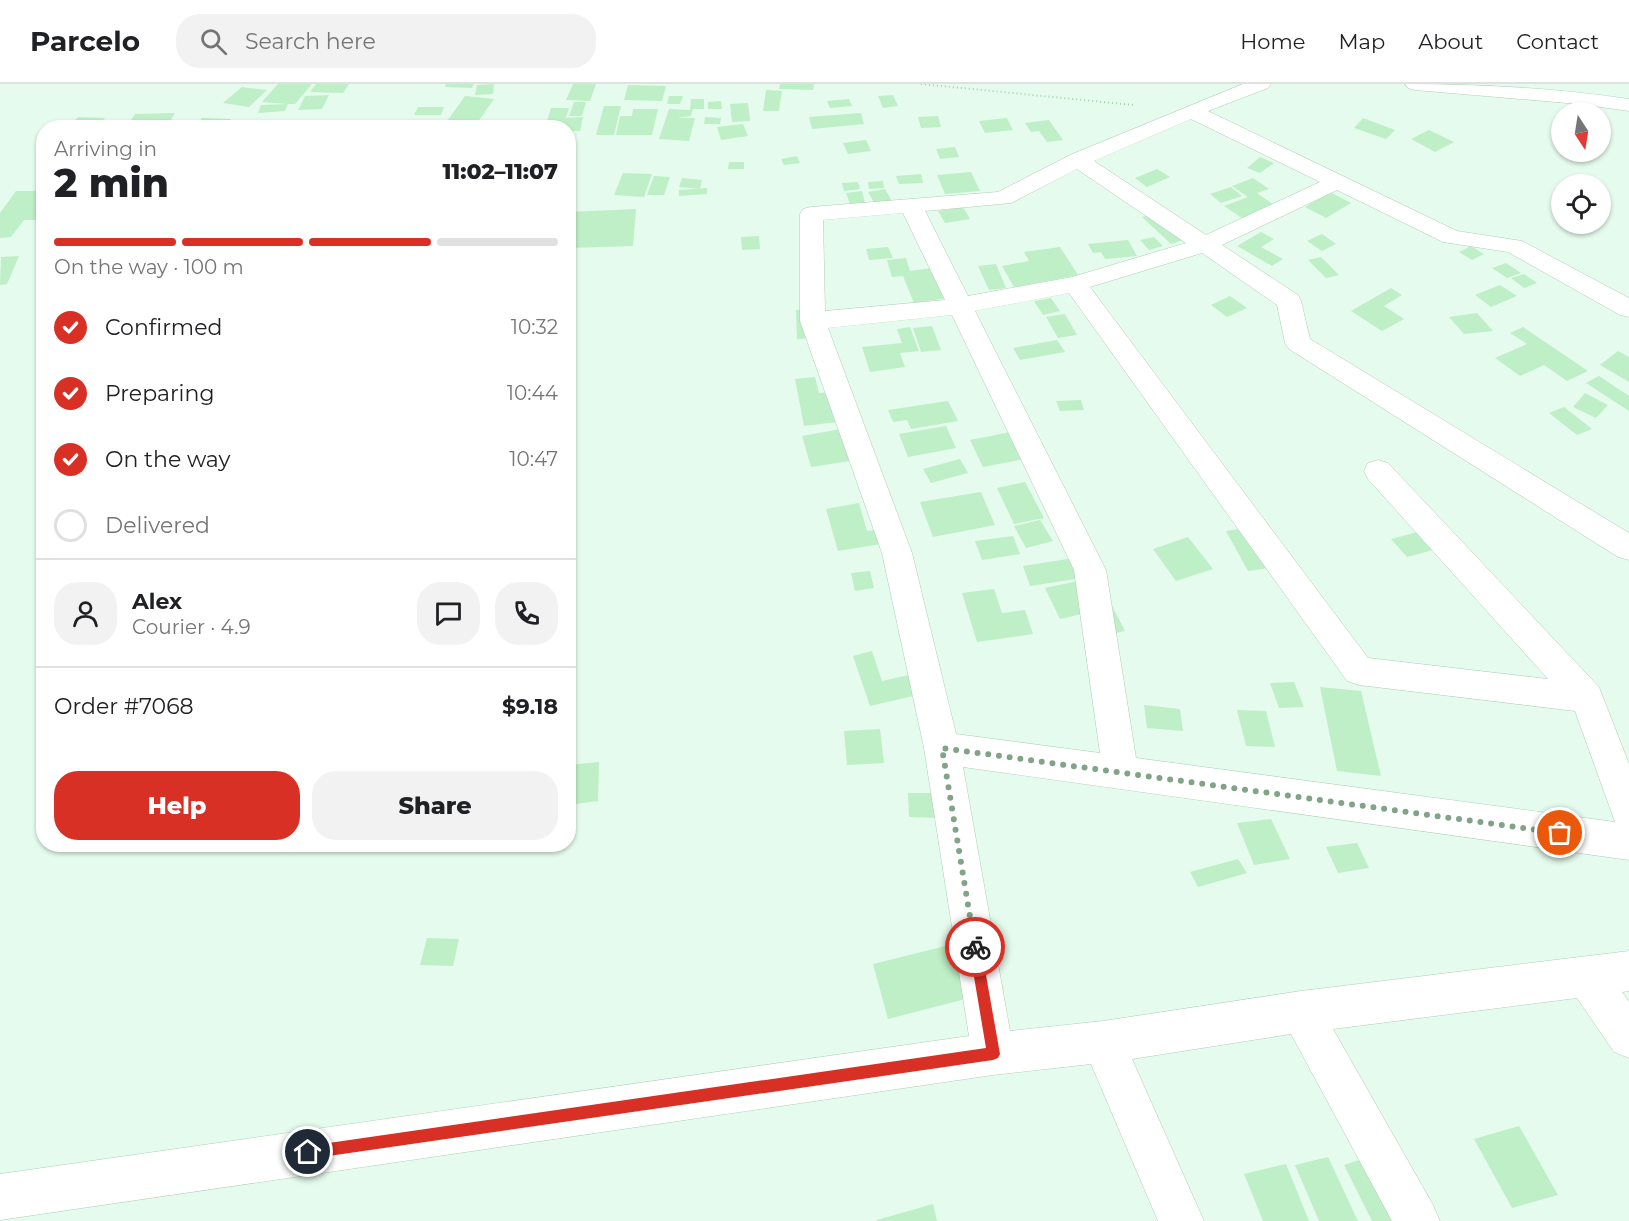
<!DOCTYPE html>
<html lang="en">
<head>
<meta charset="utf-8">
<style>
  :root { --surface:#fff; --page:#f2f2f2; --text:#202124; --muted:#757577; --line:#e0e0e0; --accent:#d93025 }
  body { margin:0; font-family:Montserrat,sans-serif; background:var(--page); color:var(--text); height:100vh; display:flex; flex-direction:column; font-size:22px; white-space:nowrap }
  * { box-sizing:border-box; margin:0 }
  p { font-size:20px; color:var(--muted) }
  .icon { flex:none; width:33px; height:33px; fill:none; stroke:currentColor; stroke-width:2; stroke-linecap:round; stroke-linejoin:round }
  .map { position:relative; flex:1; overflow:hidden }
  .panel { position:absolute; left:36px; top:36px; width:540px; height:732px; display:flex; flex-direction:column; background:var(--surface); border-radius:24px; box-shadow:0 2px 4px #0004 }
  .panel>* { flex:none }
  .needle { width:39px; rotate:168deg }
  .tools { position:absolute; left:1551px; top:18px; display:grid; gap:12px }
  .tools a { display:grid; place-items:center; width:60px; height:60px; border-radius:50%; background:var(--surface); box-shadow:0 2px 4px #0004; font-size:30px }
  .pin { position:absolute; display:grid; place-items:center; width:51px; height:51px; color:#fff; margin:-26px; border:3px solid #fff; border-radius:50%; box-shadow:0 2px 6px #0007 }
  .courier { position:absolute; display:grid; place-items:center; width:60px; height:60px; margin:-30px; border:4px solid #d93025; border-radius:50%; background:#fff; color:#222; box-shadow:0 2px 8px #0007 }
  .head em { font-style:normal; font-weight:800 }
  .head div { display:flex; flex-direction:column-reverse }
  .head { display:flex; align-items:center; justify-content:space-between; height:102px; padding:0 18px }
  h1 { font-size:39px; font-weight:800; line-height:45px }
  .bar { display:grid; grid-template-columns:repeat(4,1fr); gap:9px 6px; align-content:center; height:72px; padding:0 18px }
  .bar i { height:8px; border-radius:4px; background:var(--line) }
  .bar .on { background:var(--accent) }
  .bar p { grid-column:span 4 }
  .line { display:flex; align-items:center; gap:15px; padding:0 18px; border-top:2px solid var(--line) }
  .line div { flex:1 }
  .round { display:grid; place-items:center; flex:none; width:63px; height:63px; border-radius:24px; background:var(--page) }
  ol { padding:0 18px; list-style:none }
  li { display:flex; align-items:center; gap:18px; height:66px }
  li p { margin-inline-start:auto }
  li .icon { padding:6px; border-radius:50%; background:var(--accent); color:#fff; stroke-width:4 }
  li:last-child { color:var(--muted) }
  li i { width:33px; height:33px; border:3px solid var(--line); border-radius:50% }
  .cta { display:flex; gap:12px; margin-top:auto; padding:12px 18px }
  .cta a { flex:1; height:69px; border-radius:24px; background:var(--accent); color:#fff; font-size:24px; font-weight:800; line-height:69px; text-align:center }
  .cta a+a { background:var(--page); color:var(--text) }
  header { display:flex; align-items:center; gap:36px; box-sizing:border-box; height:84px; padding:0 30px; background:var(--surface); border-bottom:2px solid var(--line) }
  header strong { font-size:28px }
  nav { display:flex; gap:33px; margin-inline-start:auto; font-size:21px }
  .search { width:420px; height:54px; background:var(--page); display:flex; align-items:center; gap:15px; box-sizing:border-box; padding:0 21px; border-radius:24px; color:var(--muted); font-size:22px }
  .map>svg:first-child { display:block }
  .building { fill:#beefc6 }
  .lines { fill:none; stroke-linecap:round; stroke-linejoin:round }
  .minor-casing { stroke:#afceb5; stroke-width:1 }
  .path { stroke:#a1d4a9; stroke-width:2; stroke-dasharray:1 3; stroke-linecap:butt }
  .minor { fill:#fff; fill-rule:evenodd }
  .route { fill:#d93025 }
  .done { stroke:#81a387; stroke-width:6; stroke-dasharray:0 10.8 }
</style>
</head>
<body>
<header>
<strong>Parcelo</strong>
<div class="search"><svg class="icon" aria-label="search" viewBox="0 0 24 24"><circle cx="10" cy="10" r="6"/><path d="M15 15l6 6"/></svg>Search here</div>
<nav><a>Home</a><a>Map</a><a>About</a><a>Contact</a></nav>
</header>
<div class="map">
<svg width="1629" height="1137" viewBox="0 0 1629 1137">
  <rect width="100%" height="100%" fill="#e5fbed"/>
  <!-- building -->
  <path class="building" d="M278,0H312L295,20H288L285,27L258,29L261,21L287,20L262,18Z
    M316,0H349L343,9L310,8Z
    M446,0H474L472,4L445,3Z
    M494,0L493,10L475,11L477,1Z
    M573,0H596L590,17L566,16Z
    M780,0H814L813,6L779,5Z
    M628,1L666,2L662,17L624,16Z
    M242,3L248,4L267,6L249,23L223,19Z
    M766,6L782,7L779,27H763Z
    M329,11L322,25L298,26L305,12Z
    M893,11L898,22L883,24L878,12Z
    M465,12L494,15L475,42L445,40Z
    M669,12H683L680,20H667Z
    M691,15H704V25H693L691,32L677,34H695L689,57L659,55L669,25L690,26Z
    M849,15L852,22L830,24L827,17Z
    M721,17L722,25H708V18Z
    M574,18H586L582,32H569Z
    M748,19L750,37L732,38L730,20Z
    M604,22H621L614,51H596Z
    M418,23H444L441,31H414Z
    M551,24H569L566,34L583,33L580,47H568V44H545Z
    M633,25H658L652,51H616L620,32H632Z
    M175,29L166,44H126L135,30Z
    M861,29L864,40L812,45L809,33Z
    M938,32L941,43L921,44L918,33Z
    M78,33L105,34L96,44H69Z
    M705,33L721,34L720,40H704Z
    M202,34L231,35L224,44H194Z
    M1007,34L1013,46L985,49L979,37Z
    M1363,34L1395,46L1386,55L1354,44Z
    M1049,36L1063,56L1047,58L1039,47L1031,48L1025,39Z
    M254,38L289,40L286,44H250Z
    M743,40L748,52L721,56L717,43Z
    M1429,46L1454,58L1435,68L1411,55Z
    M866,56L871,67L848,70L843,59Z
    M955,63L959,73L940,75L936,65Z
    M797,72L800,79L784,81L781,75Z
    M1260,73L1274,79L1260,89L1247,84Z
    M729,78H744V85H728Z
    M1157,85L1170,93L1147,103L1135,94Z
    M971,88L980,107L945,110L937,91Z
    M623,89L652,90L644,113L614,111Z
    M921,90L923,99L899,100L896,92Z
    M654,92L670,93L664,111H647Z
    M682,94L702,96L700,105L679,103Z
    M1253,94L1269,105L1257,109L1280,125L1248,138L1224,122L1248,113L1232,102Z
    M883,97L884,104L869,105L868,98Z
    M858,98L860,105L844,107L842,99Z
    M41,100H44L42,136H24L11,153L0,154V129L16,107H37Z
    M1231,103L1242,112L1221,119L1210,110Z
    M707,104V110L679,112V106Z
    M885,105L893,119L876,122L868,108Z
    M862,107L865,119L850,120L846,109Z
    M1330,108L1351,119L1326,134L1305,123Z
    M963,123L970,135L945,139L938,127Z
    M636,125L633,162L568,164V128Z
    M1167,126L1196,152L1171,160L1142,133Z
    M1261,148L1274,155L1261,163L1283,175L1272,182L1237,162Z
    M1322,150L1336,160L1322,167L1307,157Z
    M759,152L760,165L742,166L741,153Z
    M1154,153L1163,162L1149,166L1140,156Z
    M1128,156L1137,172L1105,175L1101,168L1093,169L1088,160Z
    M1471,162L1484,170L1472,176L1459,168Z
    M888,163L893,174L869,176L866,165Z
    M1060,163L1078,191L1014,203L1002,182L1029,177L1024,168Z
    M19,172L7,200L0,201L1,173Z
    M1321,173L1339,191L1326,194L1308,176Z
    M906,174L910,187L946,182L961,212L914,219L903,192L892,193L887,176Z
    M1506,179L1521,189L1507,194L1492,184Z
    M996,180L1006,204L989,206L978,182Z
    M1524,190L1537,199L1524,204L1511,194Z
    M1500,201L1517,212L1491,223L1475,211Z
    M1391,204L1402,211L1384,222L1404,235L1382,247L1351,227Z
    M1230,212L1247,224L1227,233L1211,221Z
    M1051,214L1060,227L1043,231L1034,217Z
    M796,226H823L824,254L797,255Z
    M1477,229L1493,247L1464,250L1449,233Z
    M1065,230L1077,251L1058,254L1046,233Z
    M932,242L941,266L921,268L913,244Z
    M910,243L919,267L900,269L905,283L870,288L862,263L902,259L897,245Z
    M1523,243L1588,287L1567,297L1544,281L1520,292L1495,274L1527,260L1510,249Z
    M1057,256L1065,268L1020,276L1013,264Z
    M1618,267L1629,273V298L1600,281Z
    M1599,292L1629,312V327L1586,299Z
    M815,293L819,309L845,306L853,336L804,342L795,295Z
    M1585,309L1608,321L1596,334L1573,323Z
    M1081,316L1084,326L1060,327L1056,317Z
    M948,317L958,337L911,345L907,336L893,338L888,326Z
    M1564,323L1592,345L1577,351L1549,329Z
    M946,342L956,364L908,373L899,350Z
    M852,343L863,375L811,383L802,352Z
    M1031,344L1045,371L983,383L970,356Z
    M960,375L968,389L931,399L923,385Z
    M1025,398L1044,434L1014,440L997,404Z
    M981,408L995,441L933,453L920,418Z
    M859,419L867,447L889,444L893,458L838,467L826,425Z
    M1040,436L1053,457L1026,464L1014,442Z
    M1267,441L1290,481L1248,487L1226,447Z
    M1433,444L1448,462L1407,473L1391,455Z
    M1013,452L1020,470L982,476L975,457Z
    M1188,453L1213,485L1176,497L1153,465Z
    M1074,474L1082,494L1030,502L1023,482Z
    M870,487L874,504L855,507L851,489Z
    M1097,493L1125,547L1097,553L1086,529L1060,535L1045,504Z
    M994,505L1002,529L1025,526L1033,550L977,558L962,509Z
    M872,567L882,597L918,589L926,609L870,622L853,572Z
    M1294,598L1304,623L1279,624L1270,599Z
    M1320,603L1361,607L1381,692L1337,687Z
    M1144,621L1180,625L1183,647L1147,644Z
    M1237,626L1266,627L1275,663L1246,662Z
    M880,645L884,679L847,681L844,647Z
    M599,678L598,717L568,721V681Z
    M908,709H939L940,734L909,733Z
    M1271,735L1290,775L1254,781L1237,739Z
    M1357,759L1369,784L1338,789L1326,763Z
    M1238,775L1247,789L1198,803L1190,788Z
    M986,852L1004,905L888,935L873,880Z
    M427,854L459,855L453,882L420,881Z
    M1519,1042L1558,1111L1512,1124L1474,1055Z
    M1395,1064L1433,1137H1372L1344,1081Z
    M1328,1073L1358,1137H1319L1295,1081Z
    M1286,1080L1309,1137H1263L1244,1090Z
    M933,1120L937,1137H877V1136Z"/>
  <g class="lines">
    <defs>
      <path id="minor" d="M1243,0H1271L1268,4L1208,27L1457,147L1522,157L1629,214V233L1620,231L1508,168L1443,158L1337,106L1222,161L1298,211L1301,217L1310,255L1629,449V476L1618,473L1289,265L1285,259L1277,221L1202,169L1090,203L1368,574L1548,595L1368,395L1364,387L1368,379L1378,376L1388,379L1599,603L1629,680V776L963,683L1010,947L1103,937L1301,907L1629,867V907L1622,908L1629,918V974L1614,968L1577,914L1333,945L1433,1121L1440,1137H1392L1291,950L1132,975L1204,1137H1158L1091,980L993,991L0,1136V1090L969,952L924,664L882,469L800,237V130L803,125L811,123L998,108L1070,71ZM1191,35L1320,98L1206,151L1094,77ZM1077,85L1186,159L1072,193L968,212L925,127L1011,119ZM903,129L945,216L825,227L823,136ZM1069,209L1347,597L1359,601L1575,627L1615,738L1136,674L1106,486L975,227ZM952,231L1074,486L1100,669L956,650L912,469L828,244Z
        M1405,0C1480,0 1554,4 1629,15V27L1579,20L1415,6L1408,4Z"/>
    </defs>
    <!-- minor casing -->
    <use href="#minor" class="minor-casing"/>
    <!-- path -->
    <path class="path" d="M921,0L1134,21"/>
    <!-- minor -->
    <use href="#minor" class="minor"/>
  </g>
  <!-- route -->
  <path class="route" d="M975,857L981,863L1000,970L998,974L993,976L308,1075L303,1073L301,1068L303,1064L308,1062L986,964L969,863Z"/>
  <g class="lines">
    <!-- done -->
    <path class="done" d="M975,863L942,664L1560,749"/>
  </g>
</svg>
<div class="tools">
<a><svg class="needle" viewBox="-14 -14 28 28"><path d="M0-13l5 13h-10z" fill="#e53935"/><path d="M0 13l5-13h-10z" fill="#757577"/></svg></a>
<a><svg class="icon" aria-label="locate" viewBox="0 0 24 24"><circle cx="12" cy="12" r="6"/><path d="M12 2v4M12 18v4M2 12h4M18 12h4"/></svg></a>
</div>
<div class="pin" style="left:1560px;top:749px;background:#ea580c"><svg class="icon" aria-label="bag" viewBox="0 0 24 24"><path d="M5 8h14l-1 12H6zM9 8a3 3 0 0 1 6 0"/></svg></div>
<div class="pin" style="left:308px;top:1068px;background:#1f2937"><svg class="icon" aria-label="home" viewBox="0 0 24 24"><path d="M3 11l9-7 9 7M6 9v11h12V9"/></svg></div>
<div class="courier" style="left:975px;top:863px"><svg class="icon" aria-label="bike" viewBox="0 0 24 24"><circle cx="6" cy="16" r="4"/><circle cx="18" cy="16" r="4"/><path d="M6 16l4-8h5l3 8M10 8l3 8H6M13 5h3"/></svg></div>
<section class="panel">
<div class="head"><div><h1>2 min</h1><p>Arriving in</p></div><em>11:02–11:07</em></div>
<div class="bar"><i class="on"></i><i class="on"></i><i class="on"></i><i></i><p>On the way · 100 m</p></div>
<ol>
<li><svg class="icon" aria-label="check" viewBox="0 0 24 24"><path d="M5 12l5 5 9-10"/></svg>Confirmed<p>10:32</p></li>
<li><svg class="icon" aria-label="check" viewBox="0 0 24 24"><path d="M5 12l5 5 9-10"/></svg>Preparing<p>10:44</p></li>
<li><svg class="icon" aria-label="check" viewBox="0 0 24 24"><path d="M5 12l5 5 9-10"/></svg>On the way<p>10:47</p></li>
<li><i></i>Delivered</li>
</ol>
<div class="line" style="height:108px"><a class="round"><svg class="icon" aria-label="person" viewBox="0 0 24 24"><circle cx="12" cy="8" r="4"/><path d="M4 21q1-7 8-7t8 7"/></svg></a><div><b>Alex</b><p>Courier · 4.9</p></div><a class="round"><svg class="icon" aria-label="chat" viewBox="0 0 24 24"><path d="M4 5h16v11H9l-5 4z"/></svg></a><a class="round"><svg class="icon" aria-label="phone" viewBox="0 0 24 24"><path d="M5 4h4l2 5-3 2q2 4 5 5l2-3 5 2v4C11 20 4 13 5 4z"/></svg></a></div>
<div class="line" style="height:78px"><div>Order #7068</div><b>$9.18</b></div>
<div class="cta"><a>Help</a><a>Share</a></div>
</section>
</div>
</body>
</html>
